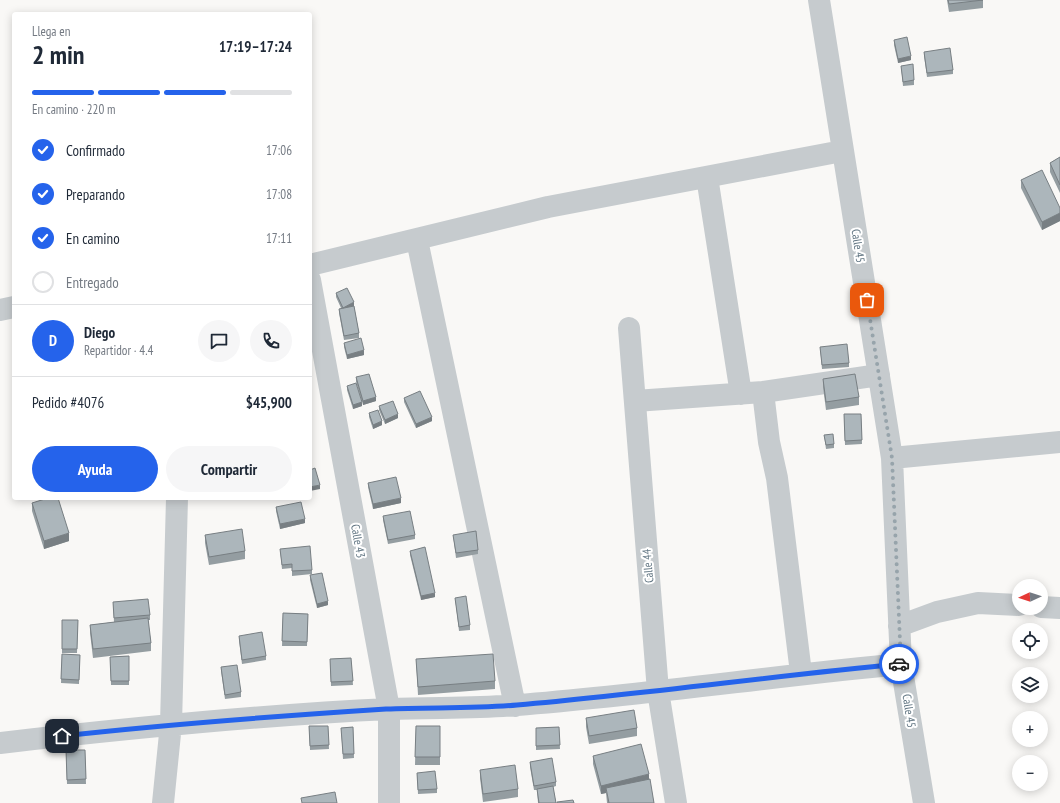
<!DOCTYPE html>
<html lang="es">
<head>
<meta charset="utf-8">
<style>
  :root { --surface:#fff; --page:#f6f6f7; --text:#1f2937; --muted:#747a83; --line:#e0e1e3; --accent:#2563eb }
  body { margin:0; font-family:"PT Sans Narrow",sans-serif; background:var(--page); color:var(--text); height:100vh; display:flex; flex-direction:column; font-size:15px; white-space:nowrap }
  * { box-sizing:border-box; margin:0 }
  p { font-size:13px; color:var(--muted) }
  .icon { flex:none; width:22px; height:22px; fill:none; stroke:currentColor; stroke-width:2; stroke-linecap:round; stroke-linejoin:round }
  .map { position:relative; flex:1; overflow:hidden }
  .side { position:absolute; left:12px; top:12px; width:300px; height:488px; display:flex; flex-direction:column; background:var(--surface); border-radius:4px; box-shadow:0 2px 10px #0003 }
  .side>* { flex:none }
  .needle { width:26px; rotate:267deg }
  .controls { position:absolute; left:1012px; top:579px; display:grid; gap:8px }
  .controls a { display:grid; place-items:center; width:36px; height:36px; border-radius:50%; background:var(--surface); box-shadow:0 2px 10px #0003; font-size:20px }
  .pin { position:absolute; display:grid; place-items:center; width:34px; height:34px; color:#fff; margin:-17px; border-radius:8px; box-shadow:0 2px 6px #0006 }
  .courier { position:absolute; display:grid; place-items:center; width:40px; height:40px; margin:-20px; border:3px solid #2563eb; border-radius:50%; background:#fff; color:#222; box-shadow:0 1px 5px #0007 }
  .overview em { font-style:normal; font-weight:600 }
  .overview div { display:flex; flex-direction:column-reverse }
  .overview { display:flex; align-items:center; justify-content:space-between; height:68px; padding:0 20px }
  h1 { font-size:26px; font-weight:600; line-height:30px }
  .bar { display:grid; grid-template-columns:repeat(4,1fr); gap:6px 4px; align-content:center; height:48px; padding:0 20px }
  .bar i { height:5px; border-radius:3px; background:var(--line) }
  .bar .current { background:var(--accent) }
  .bar p { grid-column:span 4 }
  .line { display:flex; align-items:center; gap:10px; padding:0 20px; border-top:1px solid var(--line) }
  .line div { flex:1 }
  .round { display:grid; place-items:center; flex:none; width:42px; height:42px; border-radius:21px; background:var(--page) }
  ol { padding:0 20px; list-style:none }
  li { display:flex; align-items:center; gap:12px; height:44px }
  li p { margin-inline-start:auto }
  li .icon { padding:4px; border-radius:50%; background:var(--accent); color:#fff; stroke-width:4 }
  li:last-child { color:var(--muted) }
  li i { width:22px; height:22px; border:2px solid var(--line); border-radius:50% }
  .action { display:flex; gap:8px; margin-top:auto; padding:8px 20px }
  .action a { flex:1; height:46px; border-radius:24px; background:var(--accent); color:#fff; font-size:16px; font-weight:600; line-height:46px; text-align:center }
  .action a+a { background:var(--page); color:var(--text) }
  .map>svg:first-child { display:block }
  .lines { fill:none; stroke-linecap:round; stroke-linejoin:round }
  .minor { stroke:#c6cbce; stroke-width:22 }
  .wall { fill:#949da1 }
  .shaded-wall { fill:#787f83 }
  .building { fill:#acb6bb; stroke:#787f83 }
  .done { stroke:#97a4ab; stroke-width:4; stroke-dasharray:0 7.2 }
  .route { stroke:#2563eb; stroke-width:5 }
  .labels { text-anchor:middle; stroke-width:4; stroke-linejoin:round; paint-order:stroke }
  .street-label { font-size:12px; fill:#627683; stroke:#fff }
</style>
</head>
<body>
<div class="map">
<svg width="1060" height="803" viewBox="0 0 1060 803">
  <rect width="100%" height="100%" fill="#f9f8f6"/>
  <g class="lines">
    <!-- minor -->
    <path class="minor" d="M819,0L892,458L901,664L924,803
      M707,177L741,394
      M417,240L515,706
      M310,265L548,207L842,151
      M310,280L389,709V803
      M0,310L14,307
      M629,328L658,691L676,803
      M763,392L769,442L777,478L801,673
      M635,401L763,392L879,375
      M892,458L1060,442
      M1041,607L1060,608
      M899,626L937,612L978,603L1019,605
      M0,743C130,728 259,715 390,709C432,707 475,709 517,705C646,695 773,676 901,664
      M163,803L171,724L177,498"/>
  </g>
  <!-- wall -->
  <path class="wall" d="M947,0H983V8L949,12Z
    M894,40L911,60L898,63L894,45Z
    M924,52L953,70V74L927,77L924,56Z
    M901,66L914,80V85L903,86Z
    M1060,157V193L1050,172V163Z
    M1021,180L1060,208V221L1042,230L1021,188Z
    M336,293L354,306L359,333V338L344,340L339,313V309L341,308L336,297Z
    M344,343L364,355L347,359L344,347Z
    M820,347L849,363V367L822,369Z
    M356,377L376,401L363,405L356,382Z
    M823,379L859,397V405L826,410L823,387Z
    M347,386L362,406L353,409L347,390Z
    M404,398L432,421L416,428L404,402Z
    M379,406L398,418L385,424L379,410Z
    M369,413L382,425L373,429L369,417Z
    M844,414H861L862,444L845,445Z
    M824,435L834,444V448L826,449Z
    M368,483L401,503L373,509L368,487Z
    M32,503L69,541L44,549L32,511Z
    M276,507L305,523L280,529L276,511Z
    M383,516L415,535V539L388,544L383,520Z
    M205,535L245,551V559L209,565L205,543Z
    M453,535L478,550V554L456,558Z
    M280,549L312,570V574L292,576V568L282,569Z
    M410,551L435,597L421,600L410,555Z
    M310,575L328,605L317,608L310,580Z
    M455,598L470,625V630L459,631Z
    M113,602L150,615V620H148L151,643V651L93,658L90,633V625L114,622Z
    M283,613L308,614L307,646H282Z
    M62,620H78L77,653H62Z
    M239,636L266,656V660L242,664L239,640Z
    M62,654L80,655L79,684L61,683Z
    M129,656V685H111L110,657Z
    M351,658L353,685L331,686L330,659Z
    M416,659L495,681V689L418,695Z
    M221,667L241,692V697L225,699L221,671Z
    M586,718L637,728V736L589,744L586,727Z
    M309,726H328L329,749L310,750Z
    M416,726H440V765H415Z
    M353,727L354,758L343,759L341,728Z
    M559,727L560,749L536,750V728Z
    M66,750H85L86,784H67Z
    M593,756L649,779L654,803H607L606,793L601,794L593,764Z
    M530,762L556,782V786L553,787L556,803H538L537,790H534L530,767Z
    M480,770L518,789V797L483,802L480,778Z
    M417,773L437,789V793L418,794Z"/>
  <!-- shaded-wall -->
  <path class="shaded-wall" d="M911,56V60L898,63V59Z
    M1060,213V221L1042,230V222Z
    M354,302V307L343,308Z
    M364,350V355L347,359V355Z
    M376,397V401L363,405V401Z
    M362,402V406L353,409V405Z
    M398,414V418L385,424V420Z
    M432,417V421L416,428V424Z
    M382,421V425L373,429V425Z
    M320,485V489L310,491V487Z
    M401,498V503L373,509V504Z
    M305,519V523L280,529V524Z
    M69,533V541L44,549V541Z
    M435,593V597L421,600V596Z
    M328,601V605L317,608V604Z
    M649,774V782L606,788V793L601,794V786Z"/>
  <!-- building -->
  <path class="building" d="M948,0H983L949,4Z
    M907,37L911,56L898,59L894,40Z
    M950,48L953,70L927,73L924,52Z
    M913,64L914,80L903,82L901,66Z
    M1060,157V185L1050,163Z
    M1042,170L1060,208V213L1042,222L1021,180Z
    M347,288L354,302L343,308L336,293Z
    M354,306L359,333L344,336L339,309Z
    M361,338L364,350L347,355L344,343Z
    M847,344L849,363L822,365L820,347Z
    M369,374L376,397L363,401L356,377Z
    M855,374L859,397L826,402L823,379Z
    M356,383L362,402L353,405L347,386Z
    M420,391L432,417L416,424L404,398Z
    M393,401L398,414L385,420L379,406Z
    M378,410L382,421L373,425L369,413Z
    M844,414H861L862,440L845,441Z
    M833,434L834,444L826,445L824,435Z
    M315,468L320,485L310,487V470Z
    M396,477L401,498L373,504L368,483Z
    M48,498H58L69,533L44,541L32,503Z
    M301,502L305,519L280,524L276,507Z
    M410,511L415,535L388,540L383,516Z
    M242,529L245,551L209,557L205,535Z
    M476,531L478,550L456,553L453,535Z
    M310,546L312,570L292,571V564L282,565L280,549Z
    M425,547L435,593L421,596L410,551Z
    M322,573L328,601L317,604L310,575Z
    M466,596L470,625L459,627L455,598Z
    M148,599L150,615L114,618L113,602Z
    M283,613L308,614L307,642L282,641Z
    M148,618L151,643L93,649L90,625Z
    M62,620H78L77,649H62Z
    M262,632L266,656L242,660L239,636Z
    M62,654L80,655L79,680L61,679Z
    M493,654L495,681L418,687L416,659Z
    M129,656V681H111L110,657Z
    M351,658L353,681L331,682L330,659Z
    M237,665L241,692L225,695L221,667Z
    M634,710L637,728L589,736L586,718Z
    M309,726H328L329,745L310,746Z
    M416,726H440V757H415Z
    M353,727L354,754H343L341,728Z
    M559,727L560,745L536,746V728Z
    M641,744L649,774L601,786L593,756Z
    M66,750H85L86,779L67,780Z
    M552,758L556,782L534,786L530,762Z
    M515,765L518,789L483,794L480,770Z
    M435,771L437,789L418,790L417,773Z
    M650,779L654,803H609L606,788Z
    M553,786L556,803H539L537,789Z
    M335,792L337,803H302L301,798Z
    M573,800L574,803H557V802Z"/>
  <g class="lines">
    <!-- done -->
    <path class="done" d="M867,300L892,458L901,664H899"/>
    <!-- route -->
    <path class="route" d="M62,736C170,724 278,716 386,709C430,707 474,709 517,705C645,694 772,676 899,664"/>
  </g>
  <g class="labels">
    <!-- street labels -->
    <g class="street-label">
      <text transform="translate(858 246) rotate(81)" y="4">Calle 45</text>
      <text transform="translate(358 541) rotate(80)" y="4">Calle 43</text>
      <text transform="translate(648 566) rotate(-95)" y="4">Calle 44</text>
      <text transform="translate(909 711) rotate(81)" y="4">Calle 45</text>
    </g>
  </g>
</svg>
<div class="controls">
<a><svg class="needle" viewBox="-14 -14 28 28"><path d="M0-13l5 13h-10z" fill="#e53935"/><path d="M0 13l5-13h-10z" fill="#747a83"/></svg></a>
<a><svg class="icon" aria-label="locate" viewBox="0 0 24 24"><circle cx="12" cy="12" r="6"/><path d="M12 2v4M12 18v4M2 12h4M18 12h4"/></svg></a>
<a><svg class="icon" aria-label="layers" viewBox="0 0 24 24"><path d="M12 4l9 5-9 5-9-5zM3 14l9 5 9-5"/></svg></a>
<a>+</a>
<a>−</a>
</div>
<div class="pin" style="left:867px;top:300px;background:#ea580c"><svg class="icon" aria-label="bag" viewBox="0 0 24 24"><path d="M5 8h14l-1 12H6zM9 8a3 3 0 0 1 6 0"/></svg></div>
<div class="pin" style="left:62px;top:736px;background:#1f2937"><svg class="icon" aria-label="home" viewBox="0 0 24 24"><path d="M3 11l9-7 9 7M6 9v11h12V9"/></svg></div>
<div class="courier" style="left:899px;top:664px"><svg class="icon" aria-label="car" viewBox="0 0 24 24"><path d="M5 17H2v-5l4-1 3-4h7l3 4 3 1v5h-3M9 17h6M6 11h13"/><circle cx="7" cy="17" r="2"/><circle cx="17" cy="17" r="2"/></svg></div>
<section class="side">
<div class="overview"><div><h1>2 min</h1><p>Llega en</p></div><em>17:19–17:24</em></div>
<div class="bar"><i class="current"></i><i class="current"></i><i class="current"></i><i></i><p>En camino · 220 m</p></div>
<ol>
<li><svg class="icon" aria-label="check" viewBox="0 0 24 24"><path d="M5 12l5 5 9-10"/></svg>Confirmado<p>17:06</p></li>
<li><svg class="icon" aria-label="check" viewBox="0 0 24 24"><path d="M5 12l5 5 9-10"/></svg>Preparando<p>17:08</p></li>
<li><svg class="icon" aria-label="check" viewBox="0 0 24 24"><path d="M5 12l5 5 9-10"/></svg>En camino<p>17:11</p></li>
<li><i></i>Entregado</li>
</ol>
<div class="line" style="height:72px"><b class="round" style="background:var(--accent);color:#fff">D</b><div><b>Diego</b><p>Repartidor · 4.4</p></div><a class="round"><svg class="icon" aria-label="chat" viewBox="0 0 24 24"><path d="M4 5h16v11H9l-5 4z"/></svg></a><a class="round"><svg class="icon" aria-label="phone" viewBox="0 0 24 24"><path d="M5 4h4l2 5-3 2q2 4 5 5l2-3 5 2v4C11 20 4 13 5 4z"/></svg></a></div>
<div class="line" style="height:52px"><div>Pedido #4076</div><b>$45,900</b></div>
<div class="action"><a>Ayuda</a><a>Compartir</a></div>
</section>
</div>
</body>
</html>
